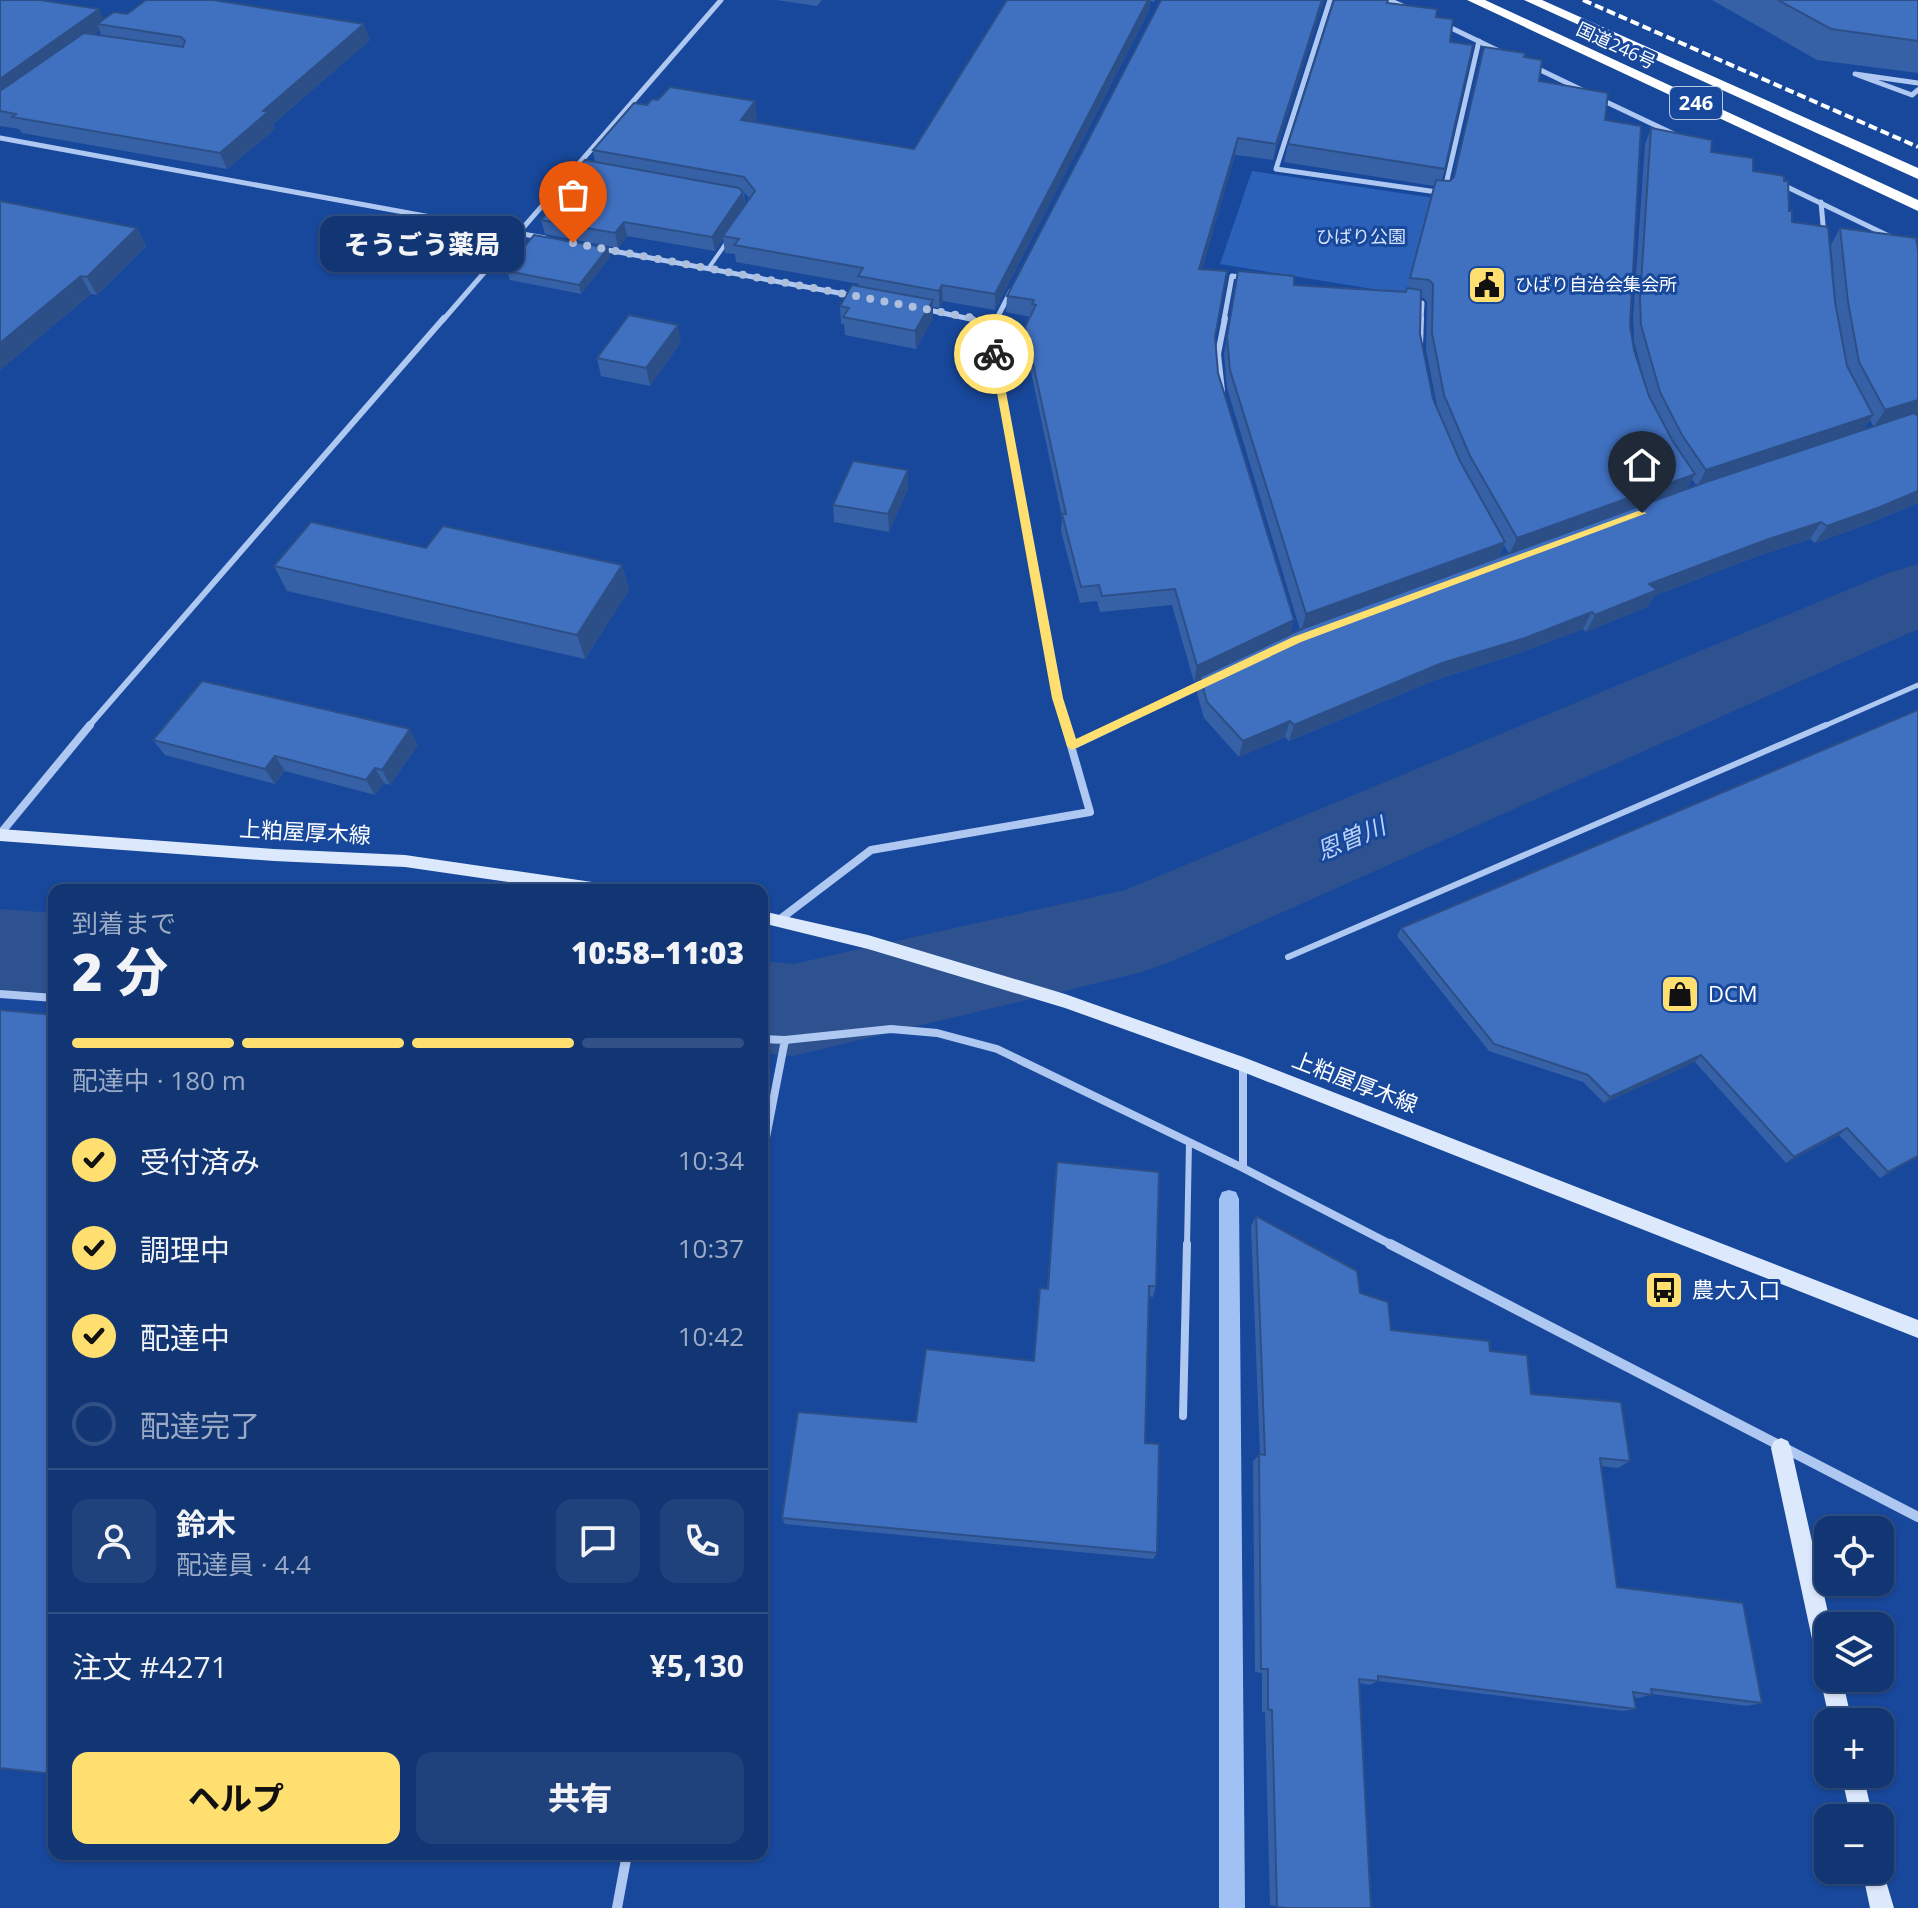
<!DOCTYPE html>
<html lang="ja">
<head>
<meta charset="utf-8">
<style>
  :root { --surface:#123674; --page:#1f417c; --text:#f1f3f6; --muted:#9cabc5; --line:#315086; --accent:#ffdf6f }
  body { margin:0; font-family:"Open Sans","Noto Sans JP",sans-serif; background:var(--page); color:var(--text); height:100vh; display:flex; flex-direction:column; font-size:30px; white-space:nowrap }
  * { box-sizing:border-box; margin:0 }
  p { font-size:26px; color:var(--muted) }
  .icon { flex:none; width:44px; height:44px; fill:none; stroke:currentColor; stroke-width:2; stroke-linecap:round; stroke-linejoin:round }
  .map { position:relative; flex:1; overflow:hidden }
  .sheet { position:absolute; left:48px; top:884px; width:720px; height:976px; display:flex; flex-direction:column; background:var(--surface); border-radius:16px; box-shadow:0 2px 6px #0004,0 0 0 2px var(--line) }
  .sheet>* { flex:none }
  .tools { position:absolute; left:1814px; top:1516px; display:grid; gap:16px }
  .tools a { display:grid; place-items:center; width:80px; height:80px; border-radius:16px; background:var(--surface); box-shadow:0 2px 6px #0004,0 0 0 2px var(--line); font-size:40px }
  .pin { position:absolute; display:grid; place-items:center; width:68px; height:68px; color:#fff; margin:-82px -34px; border-radius:50% 50% 50% 0; rotate:-45deg; box-shadow:0 0 8px #0007 }
  .pin .icon { rotate:45deg }
  .courier { position:absolute; display:grid; place-items:center; width:80px; height:80px; margin:-40px; border:6px solid #ffdf6f; border-radius:50%; background:#fff; color:#222; box-shadow:0 2px 10px #0007 }
  .bubble { position:absolute; height:56px; border-radius:16px; background:var(--surface); box-shadow:0 2px 6px #0004,0 0 0 2px var(--line); font-size:26px; font-weight:800; line-height:56px; text-align:center }
  .head em { font-style:normal; font-weight:800 }
  .head div { display:flex; flex-direction:column-reverse }
  .head { display:flex; align-items:center; justify-content:space-between; height:136px; padding:0 24px }
  h1 { font-size:52px; font-weight:800; line-height:60px }
  .bar { display:grid; grid-template-columns:repeat(4,1fr); gap:12px 8px; align-content:center; height:96px; padding:0 24px }
  .bar i { height:10px; border-radius:6px; background:var(--line) }
  .bar .current { background:var(--accent) }
  .bar p { grid-column:span 4 }
  .line { display:flex; align-items:center; gap:20px; padding:0 24px; border-top:2px solid var(--line) }
  .line div { flex:1 }
  .round { display:grid; place-items:center; flex:none; width:84px; height:84px; border-radius:16px; background:var(--page) }
  ol { padding:0 24px; list-style:none }
  li { display:flex; align-items:center; gap:24px; height:88px }
  li p { margin-inline-start:auto }
  li .icon { padding:8px; border-radius:50%; background:var(--accent); color:#111; stroke-width:4 }
  li:last-child { color:var(--muted) }
  li i { width:44px; height:44px; border:4px solid var(--line); border-radius:50% }
  .primary-button { display:flex; gap:16px; margin-top:auto; padding:16px 24px }
  .primary-button a { flex:1; height:92px; border-radius:16px; background:var(--accent); color:#111; font-size:32px; font-weight:800; line-height:92px; text-align:center }
  .primary-button a+a { background:var(--page); color:var(--text) }
  .map>svg:first-child { display:block }
  .green { fill:#2b61b8 }
  .lines { fill:none; stroke-linecap:round; stroke-linejoin:round }
  .stream { fill:#a0c1f4; fill-rule:evenodd }
  .river { fill:#2e518f; fill-rule:evenodd }
  .lane-far3 { stroke:#aec8f2; stroke-width:4 }
  .lane-far2 { stroke:#aec8f2; stroke-width:5 }
  .lane-far1 { stroke:#aec8f2; stroke-width:6 }
  .lane { stroke:#aec8f2; stroke-width:8 }
  .street-far3 { stroke:#aec8f2; stroke-width:5 }
  .street-far2 { stroke:#aec8f2; stroke-width:6 }
  .street-far1 { stroke:#aec8f2; stroke-width:8 }
  .street { stroke:#aec8f2; stroke-width:10 }
  .secondary { fill:#dce8fc; fill-rule:evenodd }
  .highway { fill:#fff; fill-rule:evenodd }
  .rail { stroke:#fff; stroke-width:4; stroke-dasharray:9 4; stroke-linecap:butt }
  .wall { fill:#3761a6; fill-rule:evenodd }
  .shaded-wall { fill:#2d4f87 }
  .building { fill:#4071c1; stroke:#2d4f87; stroke-width:2 }
  .route { fill:#ffdf6f }
  .done { stroke:#aebfdc; stroke-width:8; stroke-dasharray:0 14.4 }
  .labels { text-anchor:middle; stroke-width:6; stroke-linejoin:round; paint-order:stroke }
  .far-street-label { font-size:18px; fill:#fff; stroke:#18489b }
  .far-park-label { font-size:18px; fill:#d5e4fc; stroke:#18489b }
  .far-poi-label { font-size:18px; fill:#fff; stroke:#18489b; text-anchor:start }
  .shield { fill:#18489b; stroke:#bac8e1; stroke-width:2 }
  .shield-label { font-size:20px; font-weight:bold; fill:#fff }
  .street-label { font-size:22px; fill:#fff; stroke:#18489b }
  .poi-label { font-size:22px; fill:#fff; stroke:#18489b; text-anchor:start }
  .water-label { font-size:24px; font-style:italic; fill:#bad2f8; stroke:#18489b }
</style>
</head>
<body>
<div class="map">
<svg width="1918" height="1908" viewBox="0 0 1918 1908">
  <rect width="100%" height="100%" fill="#18489b"/>
  <!-- green -->
  <path class="green" d="M1252,171L1455,201L1440,300L1220,264Z"/>
  <g class="lines">
    <!-- stream -->
    <path class="stream" d="M1229,1190L1236,1192L1239,1199L1245,1908H1219V1199L1222,1192Z"/>
    <!-- river -->
    <path class="river" d="M1918,564V629L1175,960L1139,973L793,1056L762,1053V961L793,964L1125,890L1888,573Z
      M0,909L54,913V1001L0,997Z"/>
    <!-- lane-far3 -->
    <path class="lane-far3" d="M708,269L729,239"/>
    <!-- lane-far2 -->
    <path class="lane-far2" d="M1822,727L1918,685"/>
    <!-- lane-far1 -->
    <path class="lane-far1" d="M1288,957L1826,725
      M1187,1246L1189,1142"/>
    <!-- lane -->
    <path class="lane" d="M1183,1416L1187,1244"/>
    <!-- street-far3 -->
    <path class="street-far3" d="M1330,0L1276,169L1444,193L1479,41
      M1389,0L1407,8
      M1445,25L1501,52
      M1532,66L1584,91
      M1918,83L1855,74L1912,95L1918,90
      M1600,99L1678,136
      M0,138L545,238
      M1781,184L1895,239
      M1821,202L1824,236
      M597,248L855,296
      M1411,301L1422,303L1421,320
      M924,309L975,320
      M443,320L721,0
      M996,320L1011,291
      M1224,320L1232,276L1247,278"/>
    <!-- street-far2 -->
    <path class="street-far2" d="M971,318L990,331
      M997,318L990,331L1057,698L1065,727
      M1420,345L1421,318
      M1222,391L1218,354L1225,318
      M88,727L444,318
      M1112,727L1208,680"/>
    <!-- street-far1 -->
    <path class="street-far1" d="M1072,746L1116,725
      M0,834L90,725
      M779,920L871,850L1090,812L1065,725
      M0,994L54,998
      M762,1039L785,1040L891,1029L937,1033L997,1049L1243,1168
      M1243,1064V1168L1394,1246
      M762,1158L785,1040"/>
    <!-- street -->
    <path class="street" d="M1390,1244L1918,1517
      M617,1908L627,1854"/>
    <!-- secondary -->
    <path class="secondary" d="M0,829L274,849L405,855L606,884L611,886L614,890H563L405,867L274,861L0,841Z
      M762,911L868,935L1065,994L1243,1057L1918,1320V1338L1238,1070L1065,1008L868,949L762,923Z
      M1781,1438L1788,1441L1791,1448L1831,1626H1828V1678H1842L1852,1722H1830L1820,1678L1823,1671L1817,1662L1771,1448L1774,1441Z
      M1841,1774H1863L1873,1818H1851Z
      M1880,1861L1894,1908H1870L1862,1870H1880Z"/>
    <!-- highway -->
    <path class="highway" d="M1467,0H1485L1918,200V211Z
      M1524,0H1542L1918,168V179Z"/>
    <!-- rail -->
    <path class="rail" d="M1583,0L1918,147"/>
  </g>
  <!-- wall -->
  <path class="wall" d="M0,0L103,19L370,40L273,124L275,129L227,169L22,133L19,129L0,126ZM99,30L102,36L94,35Z
    M776,0H822L817,6Z
    M1007,0H1155L1154,2L1150,1L1149,11L995,310L943,301L939,308L933,307V318L916,349L845,335L844,324H841L840,306L859,286V284L736,262L735,254L725,253L723,238L715,251L627,236L618,248L545,234L541,220L553,207L551,199L595,162L593,150L647,105L757,118L754,122L914,149ZM744,193L746,194L749,198L745,205Z
    M1324,0L1273,160L1235,155L1202,269L1215,338L1218,373L1290,634L1300,630L1227,388L1224,354L1238,271L1294,285L1406,292L1434,186L1284,162L1288,144L1388,4L1436,17L1450,42L1445,169L1442,180L1450,181L1453,178L1484,47L1524,57L1539,81L1605,120L1630,325L1634,350L1646,387L1634,341L1633,317L1645,144L1651,128L1711,152L1753,171L1789,211L1792,222L1835,302L1837,314L1831,245L1840,228L1918,251V414L1916,415L1918,416V503L1868,524L1815,543L1810,539L1755,557L1654,596L1647,607L1586,632L1583,629L1514,655L1435,680L1289,741L1285,737L1239,757L1204,718L1197,694L1200,679L1194,682L1172,605L1100,612L1097,601L1080,603L1061,531L1062,517L1025,344V327L1031,317L1006,312L1007,296ZM1421,297L1424,298L1427,302L1426,350L1438,411L1433,399L1420,334ZM1870,420L1874,427L1863,430ZM1692,479L1697,486L1686,490ZM1504,545L1509,554L1499,557Z
    M1712,0H1918V73L1817,60Z
    M0,201L137,228L146,246L97,295L91,294L0,370Z
    M608,248L610,257L581,294L510,280L507,271L520,257L519,253Z
    M681,342L650,386L601,376L597,358Z
    M908,470V488L889,532L834,522L833,505Z
    M426,548L622,565L629,590L585,659L287,591L274,566Z
    M1918,710V1157L1880,1178L1839,1135L1786,1163L1695,1062L1604,1103L1583,1082L1489,1051L1397,936L1401,928Z
    M153,740L418,745L390,785L384,783L375,795L285,771L275,784L165,755Z
    M1057,1162L1156,1286L1153,1297L1148,1296L1145,1443L1157,1553L1153,1559L785,1524L782,1518L916,1422L1033,1361L1040,1288L1047,1289Z
    M1256,1216L1360,1293L1391,1330L1490,1351L1531,1394L1630,1461L1618,1468L1601,1466L1617,1587L1762,1703L1747,1706L1652,1694L1639,1698L1634,1697L1636,1709L1623,1711L1378,1681L1370,1685L1359,1683L1287,1908L1270,1905L1265,1712H1262V1673L1255,1672L1253,1461L1260,1454L1251,1226Z"/>
  <!-- shaded-wall -->
  <path class="shaded-wall" d="M1148,0H1150L1149,11L995,310V294Z
    M1322,0H1324L1273,160L1276,144Z
    M99,9L106,25L97,24L100,30L0,102V79Z
    M364,24L370,40L273,124L275,129L227,169L220,153L263,111Z
    M755,101L757,118L743,136L741,120Z
    M1238,138L1235,155L1197,286L1199,269Z
    M743,192L745,207L723,236V238L715,251L712,237Z
    M624,222L627,236L618,248L615,233Z
    M137,228L146,246L97,295L87,277Z
    M608,248L610,257L581,294L579,285Z
    M81,276L91,294L0,370V343Z
    M942,285L943,301L939,308V291Z
    M933,300V318L916,349L915,331Z
    M678,325L681,342L650,386L646,368Z
    M1918,400V414L1874,427L1885,410Z
    M1873,415L1863,431L1697,487L1706,470Z
    M908,470V488L889,532L888,514Z
    M1695,474L1686,491L1509,555L1517,538Z
    M1918,491V503L1868,524L1815,543L1827,526Z
    M1821,522L1810,539L1755,557L1654,596L1647,607L1586,632L1595,615L1649,584L1766,540Z
    M1505,542L1498,559L1301,631L1306,614Z
    M622,565L629,590L585,659L577,635Z
    M1592,612L1583,629L1514,655L1435,680L1289,741L1294,725L1442,663Z
    M1294,620L1290,636L1194,682L1197,666Z
    M1290,721L1285,737L1239,757L1243,741Z
    M410,729L418,745L390,785L382,770Z
    M275,756L285,771L275,784L265,769Z
    M375,768L384,783L375,795L366,780Z
    M1701,1055L1695,1062L1604,1103L1610,1097Z
    M1847,1128L1839,1135L1786,1163L1794,1157Z
    M1918,1156V1157L1880,1178L1888,1172Z"/>
  <!-- building -->
  <path class="building" d="M0,0H40L99,9L0,79Z
    M146,0H213L364,24L263,111L268,112L220,153L12,117L16,114L0,111V91L84,33L183,47L185,41L181,37L97,24L114,12L127,14Z
    M1007,0H1148L995,294L942,285L939,291L858,276L863,268L734,245L739,239L723,236L755,191L744,177L593,150L634,103L647,105L652,99L658,100L670,87L755,101L741,120L914,149Z
    M1161,0H1322L1276,144L1238,138L1199,269L1227,271L1215,337L1218,373L1294,620L1197,666L1175,589L1102,596L1099,585L1081,587L1062,514H1066L1025,327L1036,305L1032,304L1034,300L1007,296Z
    M1334,0H1388L1387,3L1437,9L1436,17L1453,19L1450,42L1473,45L1445,169L1288,144Z
    M1778,0H1918V41L1831,29Z
    M1484,47L1525,53L1524,57L1542,60L1539,81L1608,93L1605,120L1641,126L1630,325L1634,350L1649,396L1672,440L1695,474L1517,538L1470,456L1444,395L1432,333L1433,284L1429,280L1410,278L1436,180L1450,181L1454,177Z
    M1651,128L1712,140L1711,152L1753,158V171L1784,176V181H1788L1789,211H1792V222L1828,227L1835,302L1847,366L1873,415L1706,470L1682,435L1660,392L1641,325L1640,300Z
    M585,160L739,188L743,192L712,237L624,222L615,233L541,220L558,201L551,199Z
    M0,201L137,228L87,277L81,276L0,343Z
    M1840,228L1916,238L1918,251V400L1885,410L1859,362L1848,302Z
    M534,235L608,248L579,285L507,271L523,253H519Z
    M1238,271L1294,276V285L1406,292L1407,288L1421,290L1420,334L1433,399L1460,461L1505,542L1306,614L1230,370L1227,337Z
    M852,285L933,300L915,331L843,317L849,308L840,306Z
    M629,315L678,325L646,368L597,358Z
    M1914,413L1918,416V491L1880,507L1827,526L1821,522L1766,540L1649,584L1657,590L1595,615L1592,612L1522,639L1442,663L1294,725L1290,721L1243,741L1207,702L1200,677L1304,628L1706,482Z
    M853,461L908,470L888,514L833,505Z
    M311,522L426,548L443,526L622,565L577,635L274,566Z
    M202,681L410,729L382,770L375,768L366,780L275,756L265,769L153,740Z
    M1918,710V1156L1888,1172L1847,1128L1794,1157L1701,1055L1610,1097L1588,1075L1494,1044L1401,928Z
    M0,1010L54,1015V1774L0,1768Z
    M1057,1162L1159,1172L1156,1286H1149L1145,1443L1159,1444L1157,1553L782,1518L798,1412L916,1422L926,1349L1034,1361L1040,1288L1048,1289Z
    M1256,1216L1357,1271L1360,1293L1388,1302L1391,1330L1489,1341L1490,1351L1527,1355L1531,1394L1621,1402L1630,1461L1600,1458L1617,1587L1743,1603L1762,1703L1651,1689L1652,1695L1633,1692L1636,1709L1378,1676V1681L1359,1679L1371,1908H1287L1277,1907L1272,1710L1268,1709V1669H1261L1259,1454L1265,1455Z"/>
  <!-- route -->
  <path class="route" d="M994,351L999,354L1063,698L1076,739L1293,637L1638,511L1647,513L1301,642L1072,750L1067,746L1052,698L990,354Z"/>
  <g class="lines">
    <!-- done -->
    <path class="done" d="M573,243L973,318L990,331L994,354"/>
  </g>
  <!-- icons -->
  <defs>
    <symbol id="civic-square" viewBox="-11 -11 22 22"><rect x="-9" y="-9" width="18" height="18" rx="4" fill="#ffdf6f" stroke="#18489b"/><path d="M-.6-6.5H3V-4.5H.6V-3L4-1V1h2V6H-6V1h2V-1L-.6-3ZM-1.2 2.5V6h2.4V2.5Z" fill="#111"/></symbol>
    <symbol id="shop-square" viewBox="-11 -11 22 22"><rect x="-9" y="-9" width="18" height="18" rx="4" fill="#ffdf6f" stroke="#18489b"/><path d="M-5-2.5h2.3a2.7 3.5 0 0 1 5.4 0H5L5.5 6h-11ZM-1.5-2.5h3a1.5 2.3 0 0 0-3 0Z" fill="#111"/></symbol>
    <symbol id="bus-square" viewBox="-11 -11 22 22"><rect x="-9" y="-9" width="18" height="18" rx="4" fill="#ffdf6f" stroke="#18489b"/><path d="M-5-6H5V4H4V6H2V4H-2V6H-4V4H-5ZM-3.5-4V0h7V-4ZM-3.5 1.2v1.5H-2V1.2ZM2 1.2v1.5H3.5V1.2Z" fill="#111"/></symbol>
  </defs>
  <g fill-rule="evenodd">
    <use href="#civic-square" x="1465" y="263" width="44" height="44"/>
    <use href="#shop-square" x="1658" y="972" width="44" height="44"/>
    <use href="#bus-square" x="1642" y="1268" width="44" height="44"/>
  </g>
  <g class="labels">
    <!-- far-street labels -->
    <g class="far-street-label">
      <text transform="translate(1616 46) rotate(25)" y="6">国道246号</text>
    </g>
    <!-- far-park labels -->
    <g class="far-park-label">
      <text x="1361" y="243">ひばり公園</text>
    </g>
    <!-- far-poi labels -->
    <g class="far-poi-label">
      <text x="1515" y="291">ひばり自治会集会所</text>
    </g>
    <!-- shield labels -->
    <rect class="shield" x="1670" y="87" width="52" height="32" rx="6"/>
    <g class="shield-label">
      <text x="1696" y="110">246</text>
    </g>
    <!-- street labels -->
    <g class="street-label">
      <text transform="translate(305 832) rotate(3)" y="8">上粕屋厚木線</text>
      <text transform="translate(1355 1082) rotate(21)" y="8">上粕屋厚木線</text>
    </g>
    <!-- poi labels -->
    <g class="poi-label">
      <text x="1708" y="1002">DCM</text>
      <text x="1692" y="1298">農大入口</text>
    </g>
    <!-- water labels -->
    <g class="water-label">
      <text transform="translate(1351 839) rotate(-23)" y="8">恩曽川</text>
    </g>
  </g>
</svg>
<div class="tools">
<a><svg class="icon" aria-label="locate" viewBox="0 0 24 24"><circle cx="12" cy="12" r="6"/><path d="M12 2v4M12 18v4M2 12h4M18 12h4"/></svg></a>
<a><svg class="icon" aria-label="layers" viewBox="0 0 24 24"><path d="M12 4l9 5-9 5-9-5zM3 14l9 5 9-5"/></svg></a>
<a>+</a>
<a>−</a>
</div>
<div class="pin" style="left:573px;top:243px;background:#ea580c"><svg class="icon" aria-label="bag" viewBox="0 0 24 24"><path d="M5 8h14l-1 12H6zM9 8a3 3 0 0 1 6 0"/></svg></div>
<div class="pin" style="left:1642px;top:513px;background:#1f2937"><svg class="icon" aria-label="home" viewBox="0 0 24 24"><path d="M3 11l9-7 9 7M6 9v11h12V9"/></svg></div>
<div class="courier" style="left:994px;top:354px"><svg class="icon" aria-label="bike" viewBox="0 0 24 24"><circle cx="6" cy="16" r="4"/><circle cx="18" cy="16" r="4"/><path d="M6 16l4-8h5l3 8M10 8l3 8H6M13 5h3"/></svg></div>
<div class="bubble" style="left:320px;top:216px;width:204px">そうごう薬局</div>
<section class="sheet">
<div class="head"><div><h1>2 分</h1><p>到着まで</p></div><em>10:58–11:03</em></div>
<div class="bar"><i class="current"></i><i class="current"></i><i class="current"></i><i></i><p>配達中 · 180 m</p></div>
<ol>
<li><svg class="icon" aria-label="check" viewBox="0 0 24 24"><path d="M5 12l5 5 9-10"/></svg>受付済み<p>10:34</p></li>
<li><svg class="icon" aria-label="check" viewBox="0 0 24 24"><path d="M5 12l5 5 9-10"/></svg>調理中<p>10:37</p></li>
<li><svg class="icon" aria-label="check" viewBox="0 0 24 24"><path d="M5 12l5 5 9-10"/></svg>配達中<p>10:42</p></li>
<li><i></i>配達完了</li>
</ol>
<div class="line" style="height:144px"><a class="round"><svg class="icon" aria-label="person" viewBox="0 0 24 24"><circle cx="12" cy="8" r="4"/><path d="M4 21q1-7 8-7t8 7"/></svg></a><div><b>鈴木</b><p>配達員 · 4.4</p></div><a class="round"><svg class="icon" aria-label="chat" viewBox="0 0 24 24"><path d="M4 5h16v11H9l-5 4z"/></svg></a><a class="round"><svg class="icon" aria-label="phone" viewBox="0 0 24 24"><path d="M5 4h4l2 5-3 2q2 4 5 5l2-3 5 2v4C11 20 4 13 5 4z"/></svg></a></div>
<div class="line" style="height:104px"><div>注文 #4271</div><b>¥5,130</b></div>
<div class="primary-button"><a>ヘルプ</a><a>共有</a></div>
</section>
</div>
</body>
</html>
